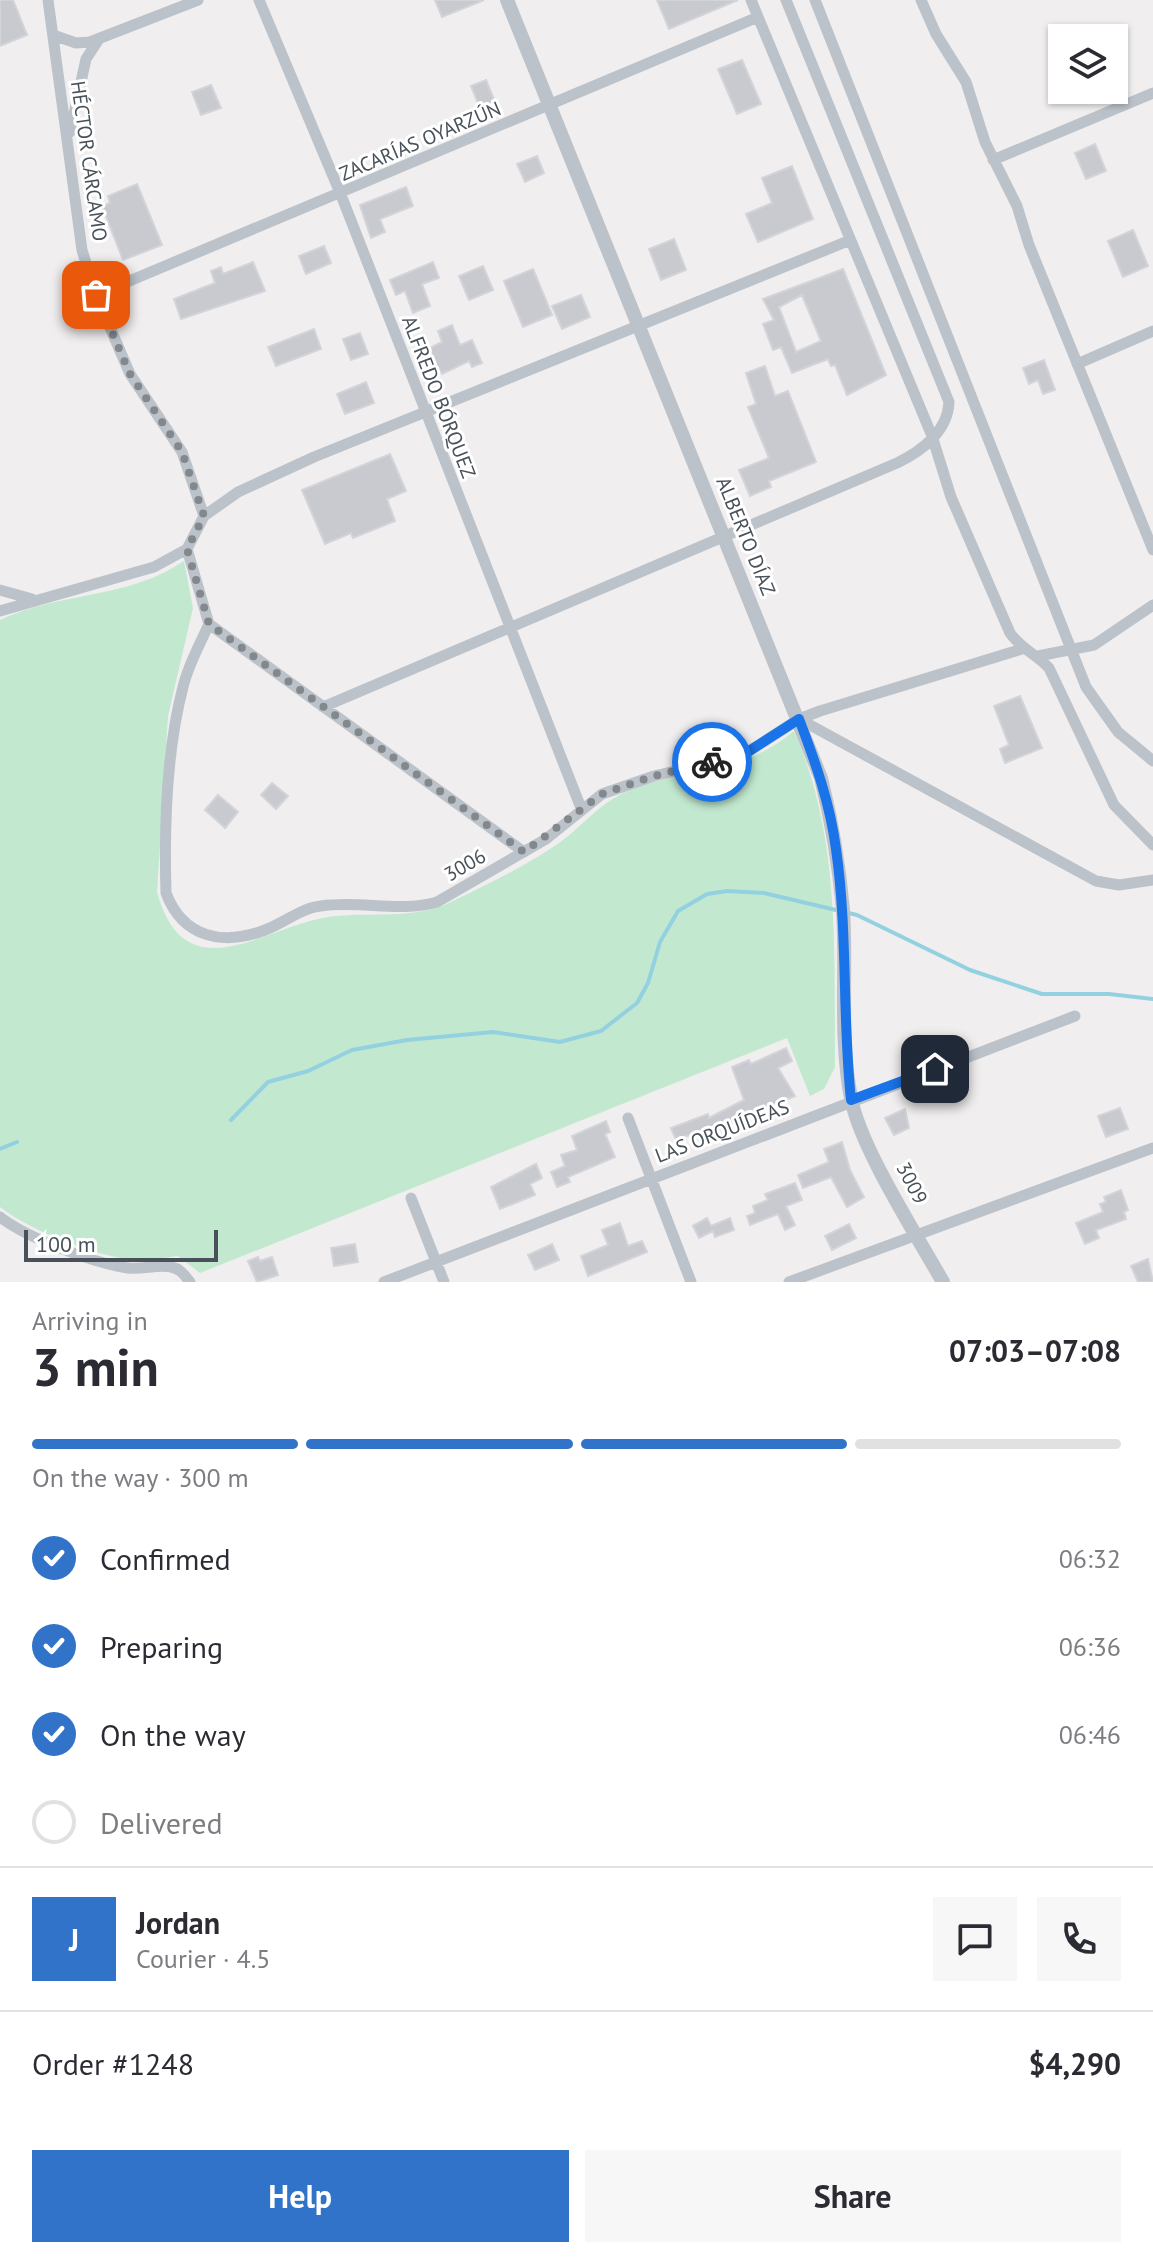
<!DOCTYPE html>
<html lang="en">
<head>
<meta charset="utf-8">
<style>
  :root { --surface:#fff; --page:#f7f7f7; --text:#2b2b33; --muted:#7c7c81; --line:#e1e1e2; --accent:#3073c8 }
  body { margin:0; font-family:"PT Sans",sans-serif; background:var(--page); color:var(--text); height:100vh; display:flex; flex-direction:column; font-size:30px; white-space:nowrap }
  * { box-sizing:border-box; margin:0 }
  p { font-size:26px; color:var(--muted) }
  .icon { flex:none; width:44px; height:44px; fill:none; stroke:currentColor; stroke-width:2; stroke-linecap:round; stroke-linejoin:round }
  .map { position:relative; height:1282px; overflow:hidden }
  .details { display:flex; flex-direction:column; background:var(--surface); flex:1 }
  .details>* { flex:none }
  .tools { position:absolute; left:1048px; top:24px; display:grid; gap:16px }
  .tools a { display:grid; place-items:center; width:80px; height:80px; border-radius:0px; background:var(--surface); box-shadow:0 2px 6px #0004; font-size:40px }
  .scale { position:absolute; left:24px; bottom:20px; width:194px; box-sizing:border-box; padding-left:8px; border:4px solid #485159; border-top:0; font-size:22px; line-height:28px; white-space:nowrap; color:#485159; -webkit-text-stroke:6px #fff; paint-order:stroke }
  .pin { position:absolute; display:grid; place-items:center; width:68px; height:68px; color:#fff; margin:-34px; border-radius:16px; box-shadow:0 4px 12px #0006 }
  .courier { position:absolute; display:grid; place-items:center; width:80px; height:80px; margin:-40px; border:6px solid #1a73e8; border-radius:50%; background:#fff; color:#222; box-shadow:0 2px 10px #0007 }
  .summary em { font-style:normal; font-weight:700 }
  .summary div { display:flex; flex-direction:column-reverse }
  .summary { display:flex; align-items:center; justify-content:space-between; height:136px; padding:0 32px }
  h1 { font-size:52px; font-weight:700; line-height:60px }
  .bar { display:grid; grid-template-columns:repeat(4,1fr); gap:12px 8px; align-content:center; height:96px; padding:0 32px }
  .bar i { height:10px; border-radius:6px; background:var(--line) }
  .bar .selected { background:var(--accent) }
  .bar p { grid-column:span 4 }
  .line { display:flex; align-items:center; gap:20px; padding:0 32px; border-top:2px solid var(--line) }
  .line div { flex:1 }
  .round { display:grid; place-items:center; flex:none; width:84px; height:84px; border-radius:0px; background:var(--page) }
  ol { padding:0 32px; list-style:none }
  li { display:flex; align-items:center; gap:24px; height:88px }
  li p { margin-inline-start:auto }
  li .icon { padding:8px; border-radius:50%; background:var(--accent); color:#fff; stroke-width:4 }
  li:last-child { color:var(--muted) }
  li i { width:44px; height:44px; border:4px solid var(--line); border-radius:50% }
  .action { display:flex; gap:16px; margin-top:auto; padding:16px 32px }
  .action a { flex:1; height:92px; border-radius:0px; background:var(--accent); color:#fff; font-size:32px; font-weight:700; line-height:92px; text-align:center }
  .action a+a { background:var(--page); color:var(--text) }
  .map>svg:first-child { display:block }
  .green { fill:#c2e9d0 }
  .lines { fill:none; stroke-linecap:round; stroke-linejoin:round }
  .stream { stroke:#94d1e0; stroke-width:4 }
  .building { fill:#c9cad0; stroke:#d3d4d9; stroke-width:2; fill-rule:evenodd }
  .minor { stroke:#bbc2c9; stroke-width:11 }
  .tertiary { stroke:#bbc2c9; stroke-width:14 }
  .done { stroke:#83888d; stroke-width:8; stroke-dasharray:0 14.4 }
  .route { stroke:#1a73e8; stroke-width:10 }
  .labels { text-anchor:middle; stroke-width:6; stroke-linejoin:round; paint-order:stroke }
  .street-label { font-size:20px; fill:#485159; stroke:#fff }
</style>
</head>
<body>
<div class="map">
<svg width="1153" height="1282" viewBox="0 0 1153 1282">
  <rect width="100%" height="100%" fill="#f0eeee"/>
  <!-- green -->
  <path class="green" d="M184,561L193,608L168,716L157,892C185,995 265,926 328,917C371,911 413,921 453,901C488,884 528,865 559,843C583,826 598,804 626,792C687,766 739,777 794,731C841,837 834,953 835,1067L824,1089L810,1096L787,1038L200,1273L178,1256C165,1257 154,1262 141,1261C100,1258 32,1232 0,1207V620C58,592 129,599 184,561Z"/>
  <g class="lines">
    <!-- stream -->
    <path class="stream" d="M231,1120L268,1082L308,1071L352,1050L407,1040L493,1032L560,1042L601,1031L637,1003L648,983L660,942L678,911L707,894L727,891L764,893L857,915L970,970L1042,994H1109L1153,999
      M0,1149L17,1142"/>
  </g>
  <!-- building -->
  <path class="building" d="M0,0H13L27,35L0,46Z
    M435,0H484L442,17Z
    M657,0H738L669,29Z
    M742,60L761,104L737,114L718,69Z
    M486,80L495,102L480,108L471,86Z
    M211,85L221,108L201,115L192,92Z
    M1095,144L1106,171L1086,179L1075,153Z
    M537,156L544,173L525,182L517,164Z
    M792,166L813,219L758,242L746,214L772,203L762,178Z
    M137,184L162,245L123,260L102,206L110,203L108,196Z
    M406,187L413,206L380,219L385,232L371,238L360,205Z
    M1133,230L1148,266L1123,277L1108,241Z
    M674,239L686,270L661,280L649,249Z
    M324,246L331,263L306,274L299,256Z
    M253,262L265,291L181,319L174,299L215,283L211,271L221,267L223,274Z
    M433,262L439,278L422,284L430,306L413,313L405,291L396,295L390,280Z
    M483,266L493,290L469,300L459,276Z
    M533,269L552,315L523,327L504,281Z
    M843,269L886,375L847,395L835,365L831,366L828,359L792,373L781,347L773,350L763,324L774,320L763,299ZM802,295L821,341L796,352L779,307Z
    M581,295L590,317L562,329L552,306Z
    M452,325L460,345L472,340L482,363L472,367L469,361L442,374L438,367L433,370L424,351L442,342L438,331Z
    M314,329L321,349L276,366L268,347Z
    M360,333L368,354L351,360L343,339Z
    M1044,360L1055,390L1043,394L1038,380L1029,384L1023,368Z
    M765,366L775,396L788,391L816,462L769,481L771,487L750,496L739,470L769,458L748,407L756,404L746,373Z
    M366,382L374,403L345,414L337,394Z
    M390,454L406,491L387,499L395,521L353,538L351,533L325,544L302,490Z
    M1020,696L1042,748L1005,763L1000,749L1009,745L994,706Z
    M272,783L288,796L276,809L261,795Z
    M218,795L238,812L225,828L205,810Z
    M786,1048L792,1061L778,1068L795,1096L700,1137L698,1132L676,1140L671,1128L708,1114L709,1118L744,1100L732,1067L749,1060L751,1064Z
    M1120,1108L1128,1129L1106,1137L1098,1116Z
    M905,1109L909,1128L894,1135L885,1118Z
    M606,1121L610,1132L605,1134L615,1157L568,1177L570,1182L557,1187L551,1172L565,1166L561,1155L577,1150L572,1136Z
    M842,1142L850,1170L864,1197L847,1207L831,1177L803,1188L798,1175L829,1162L824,1149Z
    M536,1164L542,1178L530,1184L535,1195L500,1209L491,1187Z
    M795,1183L802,1200L786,1206L795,1225L785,1230L778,1214L750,1225L747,1216L755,1213L753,1206L768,1200L765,1194Z
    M1121,1190L1128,1210L1124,1212L1126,1219L1096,1230L1099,1238L1085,1244L1076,1223L1103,1212L1100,1204L1106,1202L1104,1197Z
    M707,1218L711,1226L730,1218L734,1230L715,1237L713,1231L699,1238L693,1226Z
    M620,1223L628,1246L642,1241L647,1252L588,1276L581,1256L608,1245L602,1230Z
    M849,1224L856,1238L832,1250L825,1236Z
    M355,1244L358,1262L334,1266L331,1248Z
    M552,1244L559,1260L535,1270L528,1255Z
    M258,1257L260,1261L272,1257L278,1275L257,1282L248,1261Z
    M1148,1259L1153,1282H1138L1131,1266Z"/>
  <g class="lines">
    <!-- minor -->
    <path class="minor" d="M259,0L341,195L581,808
      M751,0L932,436L951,497L1010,633C1021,649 1036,654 1049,668L1114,805L1153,845
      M815,0L1086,687L1118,732L1153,761
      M921,0L936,34L966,82L985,142L1017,206L1029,245L1153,550
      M53,35L76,43L90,42L198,0
      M70,132L86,59L99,39
      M993,160L1153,93
      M96,295L758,17
      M1077,364L1153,331
      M204,516L238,492L314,457L848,241
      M187,549L209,624L524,852
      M0,590L32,599
      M0,611L154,567L187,549L204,516L182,452L130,374L96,295L82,250L48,0
      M209,624C200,644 188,665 183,687C166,752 164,826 166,893C183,938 223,946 265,930C284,923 301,908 321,906C360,900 399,913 437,902L546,839L602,794L654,776L743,755L799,719L820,711L1022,649
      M1038,656L1094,645L1153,605
      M323,707L897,463C922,451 948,431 949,402L786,0
      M799,719L1096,881L1119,885L1153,880
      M628,1118L691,1282
      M411,1198L444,1282
      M0,1217C27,1238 93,1263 128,1268C142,1270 158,1264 171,1267C181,1269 184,1275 190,1282
      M384,1282L1075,1016
      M789,1282L1153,1148"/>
    <!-- tertiary -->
    <path class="tertiary" d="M507,0L821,778C832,822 839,865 843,910C847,972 839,1036 851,1098C860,1147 917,1236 943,1282"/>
  </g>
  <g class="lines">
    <!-- done -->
    <path class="done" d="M96,295L130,374L182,452L204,516L187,549L209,624L524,852L602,794L654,776L712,762"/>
    <!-- route -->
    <path class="route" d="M712,762L743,755L799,719C815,761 830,803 836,849C848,932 842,1016 851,1100L935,1069"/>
  </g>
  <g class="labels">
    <!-- street labels -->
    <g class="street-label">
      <text transform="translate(420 141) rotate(-23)" y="7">ZACARÍAS OYARZÚN</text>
      <text transform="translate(89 161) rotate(82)" y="7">HÉCTOR CÁRCAMO</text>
      <text transform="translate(439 397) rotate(69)" y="7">ALFREDO BÓRQUEZ</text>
      <text transform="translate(746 536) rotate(68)" y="7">ALBERTO DÍAZ</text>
      <text transform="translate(465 865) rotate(-30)" y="7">3006</text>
      <text transform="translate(722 1131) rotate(-21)" y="7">LAS ORQUÍDEAS</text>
      <text transform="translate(912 1183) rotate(63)" y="7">3009</text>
    </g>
  </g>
</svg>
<div class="tools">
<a><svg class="icon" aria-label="layers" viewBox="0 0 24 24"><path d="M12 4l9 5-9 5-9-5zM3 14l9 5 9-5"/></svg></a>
</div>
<div class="scale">100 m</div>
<div class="pin" style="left:96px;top:295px;background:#ea580c"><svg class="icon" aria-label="bag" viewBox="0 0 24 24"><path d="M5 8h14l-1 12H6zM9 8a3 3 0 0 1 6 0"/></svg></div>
<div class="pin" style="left:935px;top:1069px;background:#1f2937"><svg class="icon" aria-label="home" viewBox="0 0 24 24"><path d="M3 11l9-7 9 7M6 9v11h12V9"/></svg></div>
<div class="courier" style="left:712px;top:762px"><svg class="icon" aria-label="bike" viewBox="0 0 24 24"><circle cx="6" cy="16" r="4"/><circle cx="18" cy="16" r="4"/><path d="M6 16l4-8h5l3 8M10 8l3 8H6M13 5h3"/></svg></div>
</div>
<section class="details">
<div class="summary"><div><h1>3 min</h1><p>Arriving in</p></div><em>07:03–07:08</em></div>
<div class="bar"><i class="selected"></i><i class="selected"></i><i class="selected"></i><i></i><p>On the way · 300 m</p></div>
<ol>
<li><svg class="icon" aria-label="check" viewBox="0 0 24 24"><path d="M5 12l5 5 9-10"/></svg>Confirmed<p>06:32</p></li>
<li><svg class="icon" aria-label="check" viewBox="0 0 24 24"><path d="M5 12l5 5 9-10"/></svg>Preparing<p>06:36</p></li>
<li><svg class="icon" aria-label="check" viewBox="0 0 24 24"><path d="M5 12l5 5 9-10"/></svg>On the way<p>06:46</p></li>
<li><i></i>Delivered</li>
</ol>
<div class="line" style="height:144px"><b class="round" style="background:var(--accent);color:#fff">J</b><div><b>Jordan</b><p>Courier · 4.5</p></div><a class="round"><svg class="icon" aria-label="chat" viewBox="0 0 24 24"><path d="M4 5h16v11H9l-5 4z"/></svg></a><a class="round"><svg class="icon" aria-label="phone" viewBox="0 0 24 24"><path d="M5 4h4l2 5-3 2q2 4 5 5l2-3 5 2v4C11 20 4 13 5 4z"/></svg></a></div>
<div class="line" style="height:104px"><div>Order #1248</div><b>$4,290</b></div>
<div class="action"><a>Help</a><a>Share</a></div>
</section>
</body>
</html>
